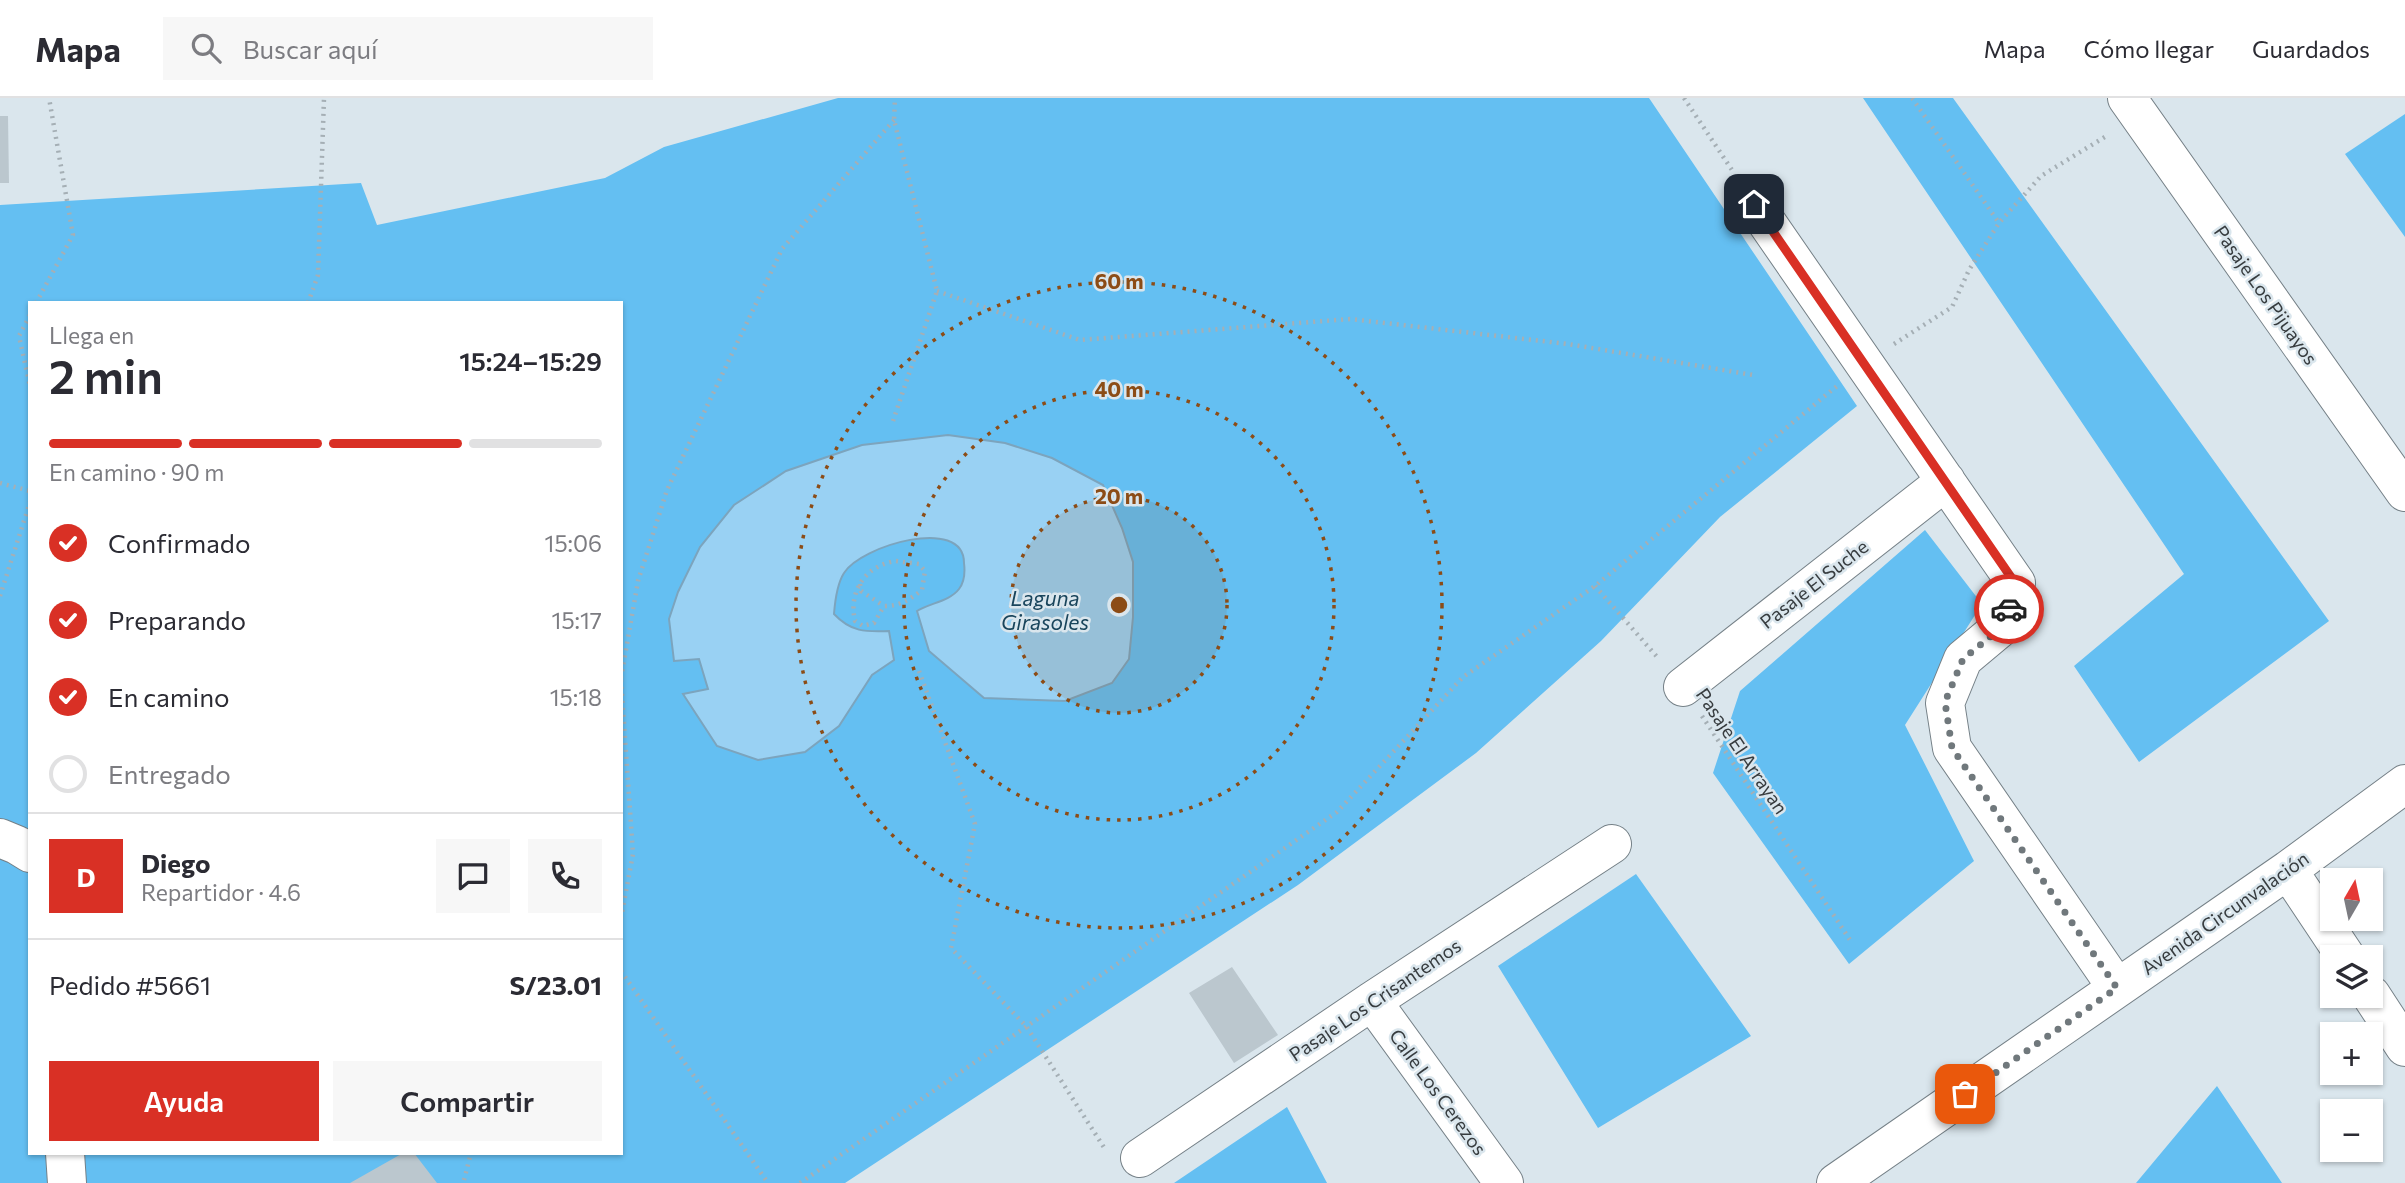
<!DOCTYPE html>
<html lang="es">
<head>
<meta charset="utf-8">
<style>
  :root { --surface:#fff; --page:#f7f7f7; --text:#2b2b33; --muted:#7c7c81; --line:#e1e1e2; --accent:#d93025 }
  body { margin:0; font-family:Commissioner,sans-serif; background:var(--page); color:var(--text); height:100vh; display:flex; flex-direction:column; font-size:26px; white-space:nowrap }
  * { box-sizing:border-box; margin:0 }
  p { font-size:23px; color:var(--muted) }
  .icon { flex:none; width:38px; height:38px; fill:none; stroke:currentColor; stroke-width:2; stroke-linecap:round; stroke-linejoin:round }
  .map { position:relative; flex:1; overflow:hidden }
  .details { position:absolute; left:28px; top:203px; width:595px; height:854px; display:flex; flex-direction:column; background:var(--surface); border-radius:0px; box-shadow:0 2px 5px #0004 }
  .details>* { flex:none }
  .needle { width:46px; rotate:9deg }
  .fabs { position:absolute; left:2320px; top:770px; display:grid; gap:14px }
  .fabs a { display:grid; place-items:center; width:63px; height:63px; border-radius:0px; background:var(--surface); box-shadow:0 2px 5px #0004; font-size:35px }
  .pin { position:absolute; display:grid; place-items:center; width:60px; height:60px; color:#fff; margin:-30px; border-radius:14px; box-shadow:0 4px 10px #0006 }
  .courier { position:absolute; display:grid; place-items:center; width:70px; height:70px; margin:-35px; border:5px solid #d93025; border-radius:50%; background:#fff; color:#222; box-shadow:0 2px 9px #0007 }
  .headline em { font-style:normal; font-weight:600 }
  .headline div { display:flex; flex-direction:column-reverse }
  .headline { display:flex; align-items:center; justify-content:space-between; height:119px; padding:0 21px }
  h1 { font-size:46px; font-weight:600; line-height:52px }
  .bar { display:grid; grid-template-columns:repeat(4,1fr); gap:10px 7px; align-content:center; height:84px; padding:0 21px }
  .bar i { height:9px; border-radius:5px; background:var(--line) }
  .bar .active { background:var(--accent) }
  .bar p { grid-column:span 4 }
  .line { display:flex; align-items:center; gap:18px; padding:0 21px; border-top:2px solid var(--line) }
  .line div { flex:1 }
  .round { display:grid; place-items:center; flex:none; width:74px; height:74px; border-radius:0px; background:var(--page) }
  ol { padding:0 21px; list-style:none }
  li { display:flex; align-items:center; gap:21px; height:77px }
  li p { margin-inline-start:auto }
  li .icon { padding:7px; border-radius:50%; background:var(--accent); color:#fff; stroke-width:4 }
  li:last-child { color:var(--muted) }
  li i { width:38px; height:38px; border:4px solid var(--line); border-radius:50% }
  .primary-button { display:flex; gap:14px; margin-top:auto; padding:14px 21px }
  .primary-button a { flex:1; height:80px; border-radius:0px; background:var(--accent); color:#fff; font-size:28px; font-weight:600; line-height:80px; text-align:center }
  .primary-button a+a { background:var(--page); color:var(--text) }
  header { display:flex; align-items:center; gap:42px; box-sizing:border-box; height:98px; padding:0 35px; background:var(--surface); border-bottom:2px solid var(--line) }
  header strong { font-size:33px }
  nav { display:flex; gap:38px; margin-inline-start:auto; font-size:24px }
  .search { width:490px; height:63px; background:var(--page); display:flex; align-items:center; gap:18px; box-sizing:border-box; padding:0 24px; border-radius:0px; color:var(--muted); font-size:26px }
  .map>svg:first-child { display:block }
  .green { fill:#64bff2; fill-rule:evenodd }
  .water { fill:#99d1f3; stroke:#7ca4bd; stroke-width:2 }
  .building { fill:#bbc7ce }
  .lines { fill:none; stroke-linecap:round; stroke-linejoin:round }
  .minor-casing { stroke:#758087; stroke-width:40 }
  .path { stroke:#a5afb5; stroke-width:4.5; stroke-dasharray:2 5; stroke-linecap:butt }
  .minor { stroke:#fff; stroke-width:38 }
  .done { stroke:#70787c; stroke-width:7; stroke-dasharray:0 12.6 }
  .route { stroke:#d93025; stroke-width:9 }
  .ring { fill:none; stroke:#8c4c16; stroke-width:3.5; stroke-dasharray:3.5 7 }
  .labels { text-anchor:middle; stroke-width:5; stroke-linejoin:round; paint-order:stroke }
  .street-label { font-size:19px; fill:#373c3f; stroke:#dae6ed }
  .water-label { font-size:21px; font-style:italic; fill:#19455c; stroke:#dae6ed }
  .centre { fill:#8c4c16; stroke:#dae6ed; stroke-width:3.5 }
  .ring-label { font-size:21px; text-anchor:middle; font-weight:bold; fill:#8c4c16; stroke:#dae6ed; stroke-width:5; stroke-linejoin:round; paint-order:stroke }
</style>
</head>
<body>
<header>
<strong>Mapa</strong>
<div class="search"><svg class="icon" aria-label="search" viewBox="0 0 24 24"><circle cx="10" cy="10" r="6"/><path d="M15 15l6 6"/></svg>Buscar aquí</div>
<nav><a>Mapa</a><a>Cómo llegar</a><a>Guardados</a></nav>
</header>
<div class="map">
<svg width="2405" height="1085" viewBox="0 0 2405 1085">
  <rect width="100%" height="100%" fill="#dae6ed"/>
  <!-- green -->
  <path class="green" d="M838,0H1649L1857,308L1720,419L1601,543L1476,655L1298,787L845,1085H0V107L361,85L377,127L605,80L664,49ZM30,205H621V1055H30Z
    M1863,0H1953L2329,523L2139,664L2074,568L2184,476Z
    M2405,16V139L2345,56Z
    M1925,432L1982,506L1905,627L1974,763L1849,866L1713,675L1740,593Z
    M1636,776L1751,938L1598,1030L1498,868Z
    M2217,988L2282,1085H2136Z
    M1287,1009L1327,1085H1174Z"/>
  <!-- water -->
  <path class="water" d="M948,337L1005,345L1052,360L1103,387L1122,430L1133,464V519L1129,561L1112,585L1065,603L984,600L929,553L917,513C930,505 950,503 959,491C965,483 965,473 964,465C964,417 860,448 844,475C837,486 835,503 834,516C851,534 865,534 889,533L894,562L872,577L839,628L805,654L758,662L717,648L683,596L708,591L699,561L674,563L669,521L678,494L700,449L734,407L786,373L862,347Z"/>
  <!-- building -->
  <path class="building" d="M0,18H8L9,85H0Z
    M1232,869L1278,937L1234,965L1189,895Z
    M403,1055H414L437,1085H350Z"/>
  <g class="lines">
    <defs>
      <path id="minor" d="M2127,0L2405,394
        M1754,106L2016,485L2006,525L1963,561L1945,605L1952,650L2117,890
        M1683,589L1946,383
        M0,740L17,747L30,755
        M2288,772L2346,859
        M2371,897L2405,949
        M1372,903L1504,1085
        M65,1055L67,1085
        M1140,1060L1372,903L1612,746
        M1836,1085L2288,772L2405,686"/>
    </defs>
    <!-- minor casing -->
    <use href="#minor" class="minor-casing"/>
    <!-- path -->
    <path class="path" d="M1684,0L1734,75
      M1912,0L1999,125
      M937,193L1080,242L1350,221L1568,246L1753,277
      M36,205L73,137L49,0
      M308,205L318,177L324,0
      M30,217L19,238L30,288
      M1894,246L1952,209L1969,172L1999,125L2041,78L2108,37
      M893,323L937,193L894,22L895,0
      M0,385L30,393
      M896,463L919,466L925,473L922,492C909,502 900,508 884,508L874,525L863,528L855,523C848,493 866,467 896,463Z
      M860,486L861,493L884,508
      M1595,488L1659,561
      M0,498L30,404
      M919,573L975,726L951,850L1026,928L1105,1051
      M621,580L638,483L667,392L782,151L894,22
      M621,582L633,756L621,820
      M1702,618L1852,845
      M621,873L768,1085
      M464,1082L471,1055
      M800,1085L1337,714L1463,579L1595,488L1837,288"/>
    <!-- minor -->
    <use href="#minor" class="minor"/>
  </g>
  <g class="lines">
    <!-- done -->
    <path class="done" d="M1965,996L2117,890L1952,650L1945,604L1963,561L2006,526L2009,511"/>
    <!-- route -->
    <path class="route" d="M1754,106L2015,485L2009,511"/>
  </g>
  <!-- distance rings -->
  <circle cx="1119" cy="507" r="108" fill="#8c4c16" fill-opacity=".12"/>
  <g class="ring">
    <circle cx="1119" cy="507" r="108"/>
    <circle cx="1119" cy="507" r="215"/>
    <circle cx="1119" cy="507" r="323"/>
  </g>
  <g class="labels">
    <!-- street labels -->
    <g class="street-label">
      <text transform="translate(2266 197) rotate(55)" y="7">Pasaje Los Pijuayos</text>
      <text transform="translate(1814 486) rotate(-38)" y="7">Pasaje El Suche</text>
      <text transform="translate(1742 653) rotate(56)" y="7">Pasaje El Arrayan</text>
      <text transform="translate(2225 815) rotate(-35)" y="7">Avenida Circunvalación</text>
      <text transform="translate(1375 902) rotate(-34)" y="7">Pasaje Los Crisantemos</text>
      <text transform="translate(1438 994) rotate(54)" y="7">Calle Los Cerezos</text>
    </g>
    <!-- water labels -->
    <g class="water-label">
      <text x="1045" y="508">Laguna<tspan x="1045" dy="24">Girasoles</tspan></text>
    </g>
  </g>
  <circle cx="1119" cy="507" r="10" class="centre"/>
  <g class="ring-label">
    <text x="1119" y="191">60 m</text>
    <text x="1119" y="299">40 m</text>
    <text x="1119" y="406">20 m</text>
  </g>
</svg>
<div class="fabs">
<a><svg class="needle" viewBox="-14 -14 28 28"><path d="M0-13l5 13h-10z" fill="#e53935"/><path d="M0 13l5-13h-10z" fill="#7c7c81"/></svg></a>
<a><svg class="icon" aria-label="layers" viewBox="0 0 24 24"><path d="M12 4l9 5-9 5-9-5zM3 14l9 5 9-5"/></svg></a>
<a>+</a>
<a>−</a>
</div>
<div class="pin" style="left:1965px;top:996px;background:#ea580c"><svg class="icon" aria-label="bag" viewBox="0 0 24 24"><path d="M5 8h14l-1 12H6zM9 8a3 3 0 0 1 6 0"/></svg></div>
<div class="pin" style="left:1754px;top:106px;background:#1f2937"><svg class="icon" aria-label="home" viewBox="0 0 24 24"><path d="M3 11l9-7 9 7M6 9v11h12V9"/></svg></div>
<div class="courier" style="left:2009px;top:511px"><svg class="icon" aria-label="car" viewBox="0 0 24 24"><path d="M5 17H2v-5l4-1 3-4h7l3 4 3 1v5h-3M9 17h6M6 11h13"/><circle cx="7" cy="17" r="2"/><circle cx="17" cy="17" r="2"/></svg></div>
<section class="details">
<div class="headline"><div><h1>2 min</h1><p>Llega en</p></div><em>15:24–15:29</em></div>
<div class="bar"><i class="active"></i><i class="active"></i><i class="active"></i><i></i><p>En camino · 90 m</p></div>
<ol>
<li><svg class="icon" aria-label="check" viewBox="0 0 24 24"><path d="M5 12l5 5 9-10"/></svg>Confirmado<p>15:06</p></li>
<li><svg class="icon" aria-label="check" viewBox="0 0 24 24"><path d="M5 12l5 5 9-10"/></svg>Preparando<p>15:17</p></li>
<li><svg class="icon" aria-label="check" viewBox="0 0 24 24"><path d="M5 12l5 5 9-10"/></svg>En camino<p>15:18</p></li>
<li><i></i>Entregado</li>
</ol>
<div class="line" style="height:126px"><b class="round" style="background:var(--accent);color:#fff">D</b><div><b>Diego</b><p>Repartidor · 4.6</p></div><a class="round"><svg class="icon" aria-label="chat" viewBox="0 0 24 24"><path d="M4 5h16v11H9l-5 4z"/></svg></a><a class="round"><svg class="icon" aria-label="phone" viewBox="0 0 24 24"><path d="M5 4h4l2 5-3 2q2 4 5 5l2-3 5 2v4C11 20 4 13 5 4z"/></svg></a></div>
<div class="line" style="height:91px"><div>Pedido #5661</div><b>S/23.01</b></div>
<div class="primary-button"><a>Ayuda</a><a>Compartir</a></div>
</section>
</div>
</body>
</html>
